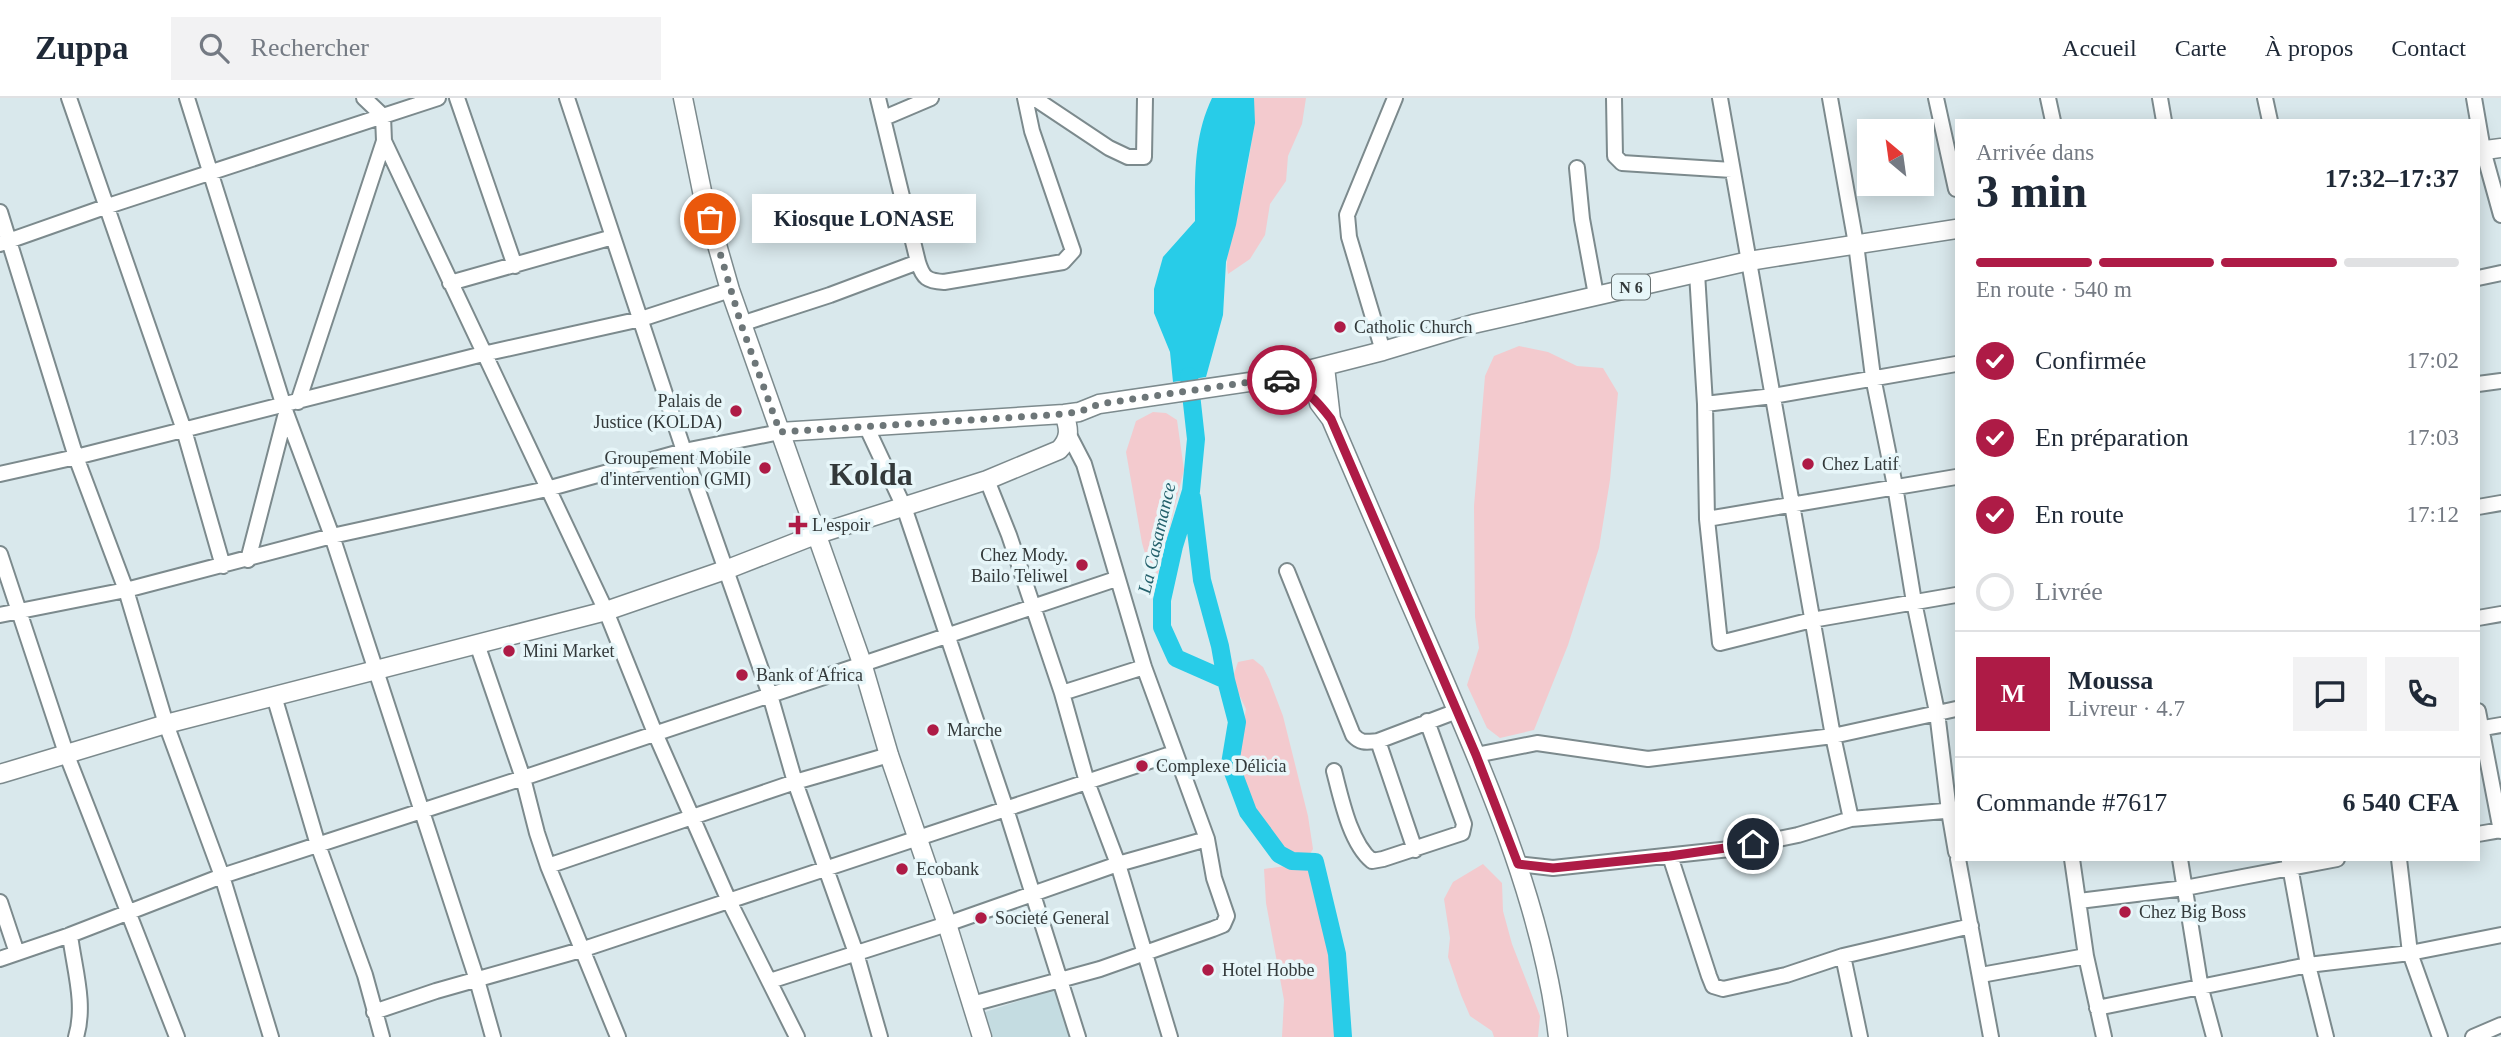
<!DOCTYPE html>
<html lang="fr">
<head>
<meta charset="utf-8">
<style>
  :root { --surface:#fff; --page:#f2f2f3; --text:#1f2937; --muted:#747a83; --line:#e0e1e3; --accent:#ae1b46 }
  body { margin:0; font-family:Georgia,serif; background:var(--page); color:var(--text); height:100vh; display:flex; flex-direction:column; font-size:26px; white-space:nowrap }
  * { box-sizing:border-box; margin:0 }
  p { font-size:23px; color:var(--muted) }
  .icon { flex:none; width:38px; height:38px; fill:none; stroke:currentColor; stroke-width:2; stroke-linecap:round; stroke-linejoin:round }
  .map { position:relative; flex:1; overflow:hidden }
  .side { position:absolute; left:1955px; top:21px; width:525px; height:742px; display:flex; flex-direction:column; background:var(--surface); border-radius:0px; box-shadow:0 4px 18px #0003 }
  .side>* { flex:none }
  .needle { width:46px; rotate:331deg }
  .fabs { position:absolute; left:1857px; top:21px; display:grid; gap:14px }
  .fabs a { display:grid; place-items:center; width:77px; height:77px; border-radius:0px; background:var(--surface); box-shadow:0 4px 18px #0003; font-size:35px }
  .pin { position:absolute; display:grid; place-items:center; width:60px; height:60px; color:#fff; margin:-30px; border:4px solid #fff; border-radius:50%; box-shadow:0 2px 7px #0007 }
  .courier { position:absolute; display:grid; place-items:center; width:70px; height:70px; margin:-35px; border:5px solid #ae1b46; border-radius:50%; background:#fff; color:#222; box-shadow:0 2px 9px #0007 }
  .bubble { position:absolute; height:49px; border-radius:0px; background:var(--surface); box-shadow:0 4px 18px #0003; font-size:23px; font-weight:700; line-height:49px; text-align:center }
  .headline em { font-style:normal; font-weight:700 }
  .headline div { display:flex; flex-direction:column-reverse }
  .headline { display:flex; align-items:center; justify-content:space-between; height:119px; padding:0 21px }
  h1 { font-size:46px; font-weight:700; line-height:52px }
  .bar { display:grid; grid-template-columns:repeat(4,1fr); gap:10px 7px; align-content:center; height:84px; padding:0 21px }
  .bar i { height:9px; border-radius:5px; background:var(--line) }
  .bar .current { background:var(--accent) }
  .bar p { grid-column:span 4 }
  .line { display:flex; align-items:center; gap:18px; padding:0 21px; border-top:2px solid var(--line) }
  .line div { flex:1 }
  .round { display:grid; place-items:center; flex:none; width:74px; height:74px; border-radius:0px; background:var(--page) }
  ol { padding:0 21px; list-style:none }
  li { display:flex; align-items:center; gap:21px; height:77px }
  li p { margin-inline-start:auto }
  li .icon { padding:7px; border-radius:50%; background:var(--accent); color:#fff; stroke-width:4 }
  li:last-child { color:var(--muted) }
  li i { width:38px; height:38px; border:4px solid var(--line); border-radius:50% }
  header { display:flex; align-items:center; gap:42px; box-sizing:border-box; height:98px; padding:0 35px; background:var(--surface); border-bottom:2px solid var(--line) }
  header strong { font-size:33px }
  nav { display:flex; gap:38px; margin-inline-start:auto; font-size:24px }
  .search { width:490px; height:63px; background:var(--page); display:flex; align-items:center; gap:18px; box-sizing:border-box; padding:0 24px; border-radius:0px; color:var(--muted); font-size:26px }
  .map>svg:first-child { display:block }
  .built { fill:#c4dce1 }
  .green { fill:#f3cace }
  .water { fill:#28cce8 }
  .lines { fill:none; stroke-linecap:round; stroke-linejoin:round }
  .river { stroke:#28cce8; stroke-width:18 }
  .minor-casing { stroke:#7c8a8d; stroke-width:18 }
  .major-casing { stroke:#7c8a8d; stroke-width:21 }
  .minor { stroke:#fff; stroke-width:14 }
  .major { stroke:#fff; stroke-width:18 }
  .done { stroke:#6d7678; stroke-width:7; stroke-dasharray:0 12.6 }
  .route { stroke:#ae1b46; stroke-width:9 }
  .poi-dot { fill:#ae1b46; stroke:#e7f6f9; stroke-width:2.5 }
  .labels { text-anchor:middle; stroke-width:7; stroke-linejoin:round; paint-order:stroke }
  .shield { fill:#e7f6f9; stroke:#697273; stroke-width:2 }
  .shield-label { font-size:16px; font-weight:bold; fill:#33393a }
  .poi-label { font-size:18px; fill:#33393a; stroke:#e7f6f9; text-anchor:start }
  .water-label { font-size:19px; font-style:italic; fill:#25616c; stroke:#e7f6f9 }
  .town-label { font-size:32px; font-weight:bold; fill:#33393a; stroke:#e7f6f9 }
</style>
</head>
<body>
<header>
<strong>Zuppa</strong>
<div class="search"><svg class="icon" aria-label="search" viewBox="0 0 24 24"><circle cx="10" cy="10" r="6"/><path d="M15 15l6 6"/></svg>Rechercher</div>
<nav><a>Accueil</a><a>Carte</a><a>À propos</a><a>Contact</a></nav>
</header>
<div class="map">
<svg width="2501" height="939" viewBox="0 0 2501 939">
  <rect width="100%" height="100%" fill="#d9e8ec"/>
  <!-- built -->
  <path class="built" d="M1058,890L1074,939H987L979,916Z"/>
  <!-- green -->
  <path class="green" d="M1254,0H1306L1302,26L1288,58L1286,83L1270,106L1265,137L1250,161L1228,176C1224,157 1233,141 1236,123C1245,83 1255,41 1254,0Z
    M1519,248L1548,254L1577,268L1603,270L1618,295L1610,382L1599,450L1568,547L1534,632L1500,640L1487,630L1467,587L1479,550L1475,519L1474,408L1485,278L1494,258Z
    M1153,314L1166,315L1177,322L1184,372L1158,476L1149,469L1142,445L1126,354L1136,323Z
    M1253,561L1263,569L1269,581L1283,618L1308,718L1313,751L1305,764L1291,756L1253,714L1237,659L1246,611L1232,582L1238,564Z
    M1299,766L1311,771L1334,886L1339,915L1338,939H1282L1284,902L1266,805L1264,771Z
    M1483,766L1502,785L1503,813L1512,846L1540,918L1538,939H1494L1492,933L1470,918L1461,897L1448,859L1450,840L1444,801L1453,784Z"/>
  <!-- water -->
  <path class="water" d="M1212,0H1254L1255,25L1236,127L1226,164L1223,217L1206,279L1173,284L1170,254L1154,215V191L1163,159L1195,123C1195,80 1193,40 1212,0Z"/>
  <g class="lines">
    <!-- river -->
    <path class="river" d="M1189,278L1196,341L1191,393L1174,448L1162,502V529L1176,560L1226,582L1237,624L1230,666L1248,714L1279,756L1292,763L1315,764L1337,856L1343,939
      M1192,400L1202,482L1220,548L1226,582"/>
    <defs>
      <path id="minor" d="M69,0L184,332L223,468
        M187,0L286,315L332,438L477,882L493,939
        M364,0L383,18L384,43L606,513L655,635L729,803L797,939
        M457,0L515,168
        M567,0L684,353L770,597L795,684L856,855L880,939
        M1034,0L1109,50L1128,59H1144L1145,0
        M1614,0L1615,58L1622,65L1732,72
        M1720,0L1833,638L1851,721
        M1830,0L1856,146L1873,279L1895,388L1914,504L1937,614L1949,713L1956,754
        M1936,0L1956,91
        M2048,0L2053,23
        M2160,0L2164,23
        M2265,0L2270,23
        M2474,0L2483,52L2501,117
        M884,20L931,0
        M1577,70L1582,121L1596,197
        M0,114L76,359L126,492L166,626L222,778L271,939
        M0,146L105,109L438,0
        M918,164C923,180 927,183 944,184L1063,164L1073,153L1032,33L1025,0
        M1697,175L1705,306L1707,421L1720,545L1812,522L1956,497
        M2478,180L2501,175
        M450,185L613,139
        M741,226L830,197L918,164L878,0
        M1383,253L1349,139L1347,117L1395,0
        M2478,286L2501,283
        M298,304L384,43
        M1705,306L1773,298L1956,266
        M867,330L904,409L1006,711L1078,939
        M0,376L76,359L483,256L641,221L730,192
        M987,382L1009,437L1062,595L1087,684L1118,766L1170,939
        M2478,409L2501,405
        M1707,421L1956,379
        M0,456L66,655L177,939
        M248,462L286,315
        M1287,473L1353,637C1361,646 1367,644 1378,643L1457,613
        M0,517L126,492L332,438L547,391L684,353L780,334
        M2478,520L2501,516
        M477,546L523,680L537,735L548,768L795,684L889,657
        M1062,595L1144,569
        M274,598L318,747L365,877L382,939
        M2478,613L2501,733
        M2478,631L2501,627
        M1378,643L1415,752
        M1476,657L1537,645L1648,661L1833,638L1956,611
        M1334,673C1341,700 1350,745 1372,763L1383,761L1462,735L1464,726L1427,623
        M2478,736L2501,732
        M1670,758L1709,878L1713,888L1723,891L1786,877L1843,858L1971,828
        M1958,761L1991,939
        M2072,761L2086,858L2104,939
        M2180,761L2201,891L2214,939
        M2399,761L2410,855L2440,939
        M2289,763L2308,867L2326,939
        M1518,766L1553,770L1730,751L1798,737L1851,721L1956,712
        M548,768L618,939
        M2079,803L2185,790L2337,761
        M0,804L17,855
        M70,837C74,870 86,906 76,939
        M1843,858L1860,939
        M0,861L70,837L222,778L523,680L1116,481
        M1981,877L2086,858
        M770,883L947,826L1118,766L1207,741
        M972,906L1100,871L1213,831L1223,827L1227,818L1214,780L1207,741L1144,569L1084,366L1069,337
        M2097,910L2308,867L2410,855L2501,837
        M374,914L436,893L581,852L1174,655
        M2473,939L2501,927"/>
      <path id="major" d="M683,0L703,98L730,192L862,565L889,657L947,826L982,939
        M2478,53L2501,50
        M1325,269L1331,321
        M1311,273L1319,305L1331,321C1368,408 1405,494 1443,580C1493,696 1543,813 1558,939
        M780,334L1064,316L1079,314L1099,306L1277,280L1383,253L1473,226L1749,163L1956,131
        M0,676L166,626L606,513L728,471L815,437L987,382L1059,352C1071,340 1069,330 1064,316"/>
    </defs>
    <!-- minor casing -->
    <use href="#minor" class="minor-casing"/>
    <!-- major casing -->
    <use href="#major" class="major-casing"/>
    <!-- minor -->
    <use href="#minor" class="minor"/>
    <!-- major -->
    <use href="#major" class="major"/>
  </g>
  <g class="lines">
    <!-- done -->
    <path class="done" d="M710,121L741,226L780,334L1051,317L1079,314L1099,306L1277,280L1282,282"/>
    <!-- route -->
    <path class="route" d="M1282,282C1304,288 1318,304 1331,321L1476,657L1518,766L1553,770L1670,758L1753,746"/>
  </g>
  <!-- markers -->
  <g class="poi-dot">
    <circle cx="1340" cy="229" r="7"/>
    <circle cx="736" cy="313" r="7"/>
    <circle cx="1808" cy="366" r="7"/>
    <circle cx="765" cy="370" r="7"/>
    <path d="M794.5 416.5h7v7h7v7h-7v7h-7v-7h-7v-7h7z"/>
    <circle cx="1082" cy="467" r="7"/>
    <circle cx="509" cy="553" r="7"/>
    <circle cx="742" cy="577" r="7"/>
    <circle cx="933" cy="632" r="7"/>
    <circle cx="1142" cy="668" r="7"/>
    <circle cx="902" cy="771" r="7"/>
    <circle cx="2125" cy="814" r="7"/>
    <circle cx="981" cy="820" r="7"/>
    <circle cx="1208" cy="872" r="7"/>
  </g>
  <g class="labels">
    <!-- shield labels -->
    <rect class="shield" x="1612" y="176.5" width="38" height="25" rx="5"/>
    <g class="shield-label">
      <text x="1631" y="195">N 6</text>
    </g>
    <!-- poi labels -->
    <g class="poi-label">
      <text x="1354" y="235">Catholic Church</text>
      <text x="722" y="309" text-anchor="end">Palais de<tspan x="722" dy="21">Justice (KOLDA)</tspan></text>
      <text x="751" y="366" text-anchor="end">Groupement Mobile<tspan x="751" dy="21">d'intervention (GMI)</tspan></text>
      <text x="1822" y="372">Chez Latif</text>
      <text x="812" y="433">L'espoir</text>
      <text x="1068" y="463" text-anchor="end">Chez Mody.<tspan x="1068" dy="21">Bailo Teliwel</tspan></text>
      <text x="523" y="559">Mini Market</text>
      <text x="756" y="583">Bank of Africa</text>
      <text x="947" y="638">Marche</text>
      <text x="1156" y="674">Complexe Délicia</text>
      <text x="916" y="777">Ecobank</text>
      <text x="2139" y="820">Chez Big Boss</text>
      <text x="995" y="826">Societé General</text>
      <text x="1222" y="878">Hotel Hobbe</text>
    </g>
    <!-- water labels -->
    <g class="water-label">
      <text transform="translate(1156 440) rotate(-77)" y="7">La Casamance</text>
    </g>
    <!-- town labels -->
    <g class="town-label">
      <text x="871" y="387">Kolda</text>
    </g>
  </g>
</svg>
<div class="fabs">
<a><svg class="needle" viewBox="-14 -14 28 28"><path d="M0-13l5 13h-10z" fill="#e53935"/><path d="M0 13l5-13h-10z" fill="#747a83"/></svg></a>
</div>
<div class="pin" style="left:710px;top:121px;background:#ea580c"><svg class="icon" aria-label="bag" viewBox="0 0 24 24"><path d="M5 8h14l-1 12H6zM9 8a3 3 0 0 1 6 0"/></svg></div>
<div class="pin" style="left:1753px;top:746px;background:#1f2937"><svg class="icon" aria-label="home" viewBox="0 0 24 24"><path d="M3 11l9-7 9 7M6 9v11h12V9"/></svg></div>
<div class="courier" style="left:1282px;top:282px"><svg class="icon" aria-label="car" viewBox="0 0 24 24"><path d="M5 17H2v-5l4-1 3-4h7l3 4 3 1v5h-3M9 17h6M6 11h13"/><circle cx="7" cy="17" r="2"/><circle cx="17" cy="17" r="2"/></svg></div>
<div class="bubble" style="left:752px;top:96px;width:224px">Kiosque LONASE</div>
<section class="side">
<div class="headline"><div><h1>3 min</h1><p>Arrivée dans</p></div><em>17:32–17:37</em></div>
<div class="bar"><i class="current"></i><i class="current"></i><i class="current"></i><i></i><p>En route · 540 m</p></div>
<ol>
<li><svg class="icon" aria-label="check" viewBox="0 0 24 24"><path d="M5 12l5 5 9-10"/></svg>Confirmée<p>17:02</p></li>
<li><svg class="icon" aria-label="check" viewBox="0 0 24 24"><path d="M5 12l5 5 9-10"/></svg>En préparation<p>17:03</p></li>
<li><svg class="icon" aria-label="check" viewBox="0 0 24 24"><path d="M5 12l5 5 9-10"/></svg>En route<p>17:12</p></li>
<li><i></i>Livrée</li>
</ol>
<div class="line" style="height:126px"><b class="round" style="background:var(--accent);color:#fff">M</b><div><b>Moussa</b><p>Livreur · 4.7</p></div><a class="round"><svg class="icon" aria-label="chat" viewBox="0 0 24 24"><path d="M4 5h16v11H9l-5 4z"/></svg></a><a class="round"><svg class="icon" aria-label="phone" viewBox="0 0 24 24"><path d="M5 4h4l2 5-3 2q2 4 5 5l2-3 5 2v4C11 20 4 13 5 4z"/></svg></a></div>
<div class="line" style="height:91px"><div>Commande #7617</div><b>6 540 CFA</b></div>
</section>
</div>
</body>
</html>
